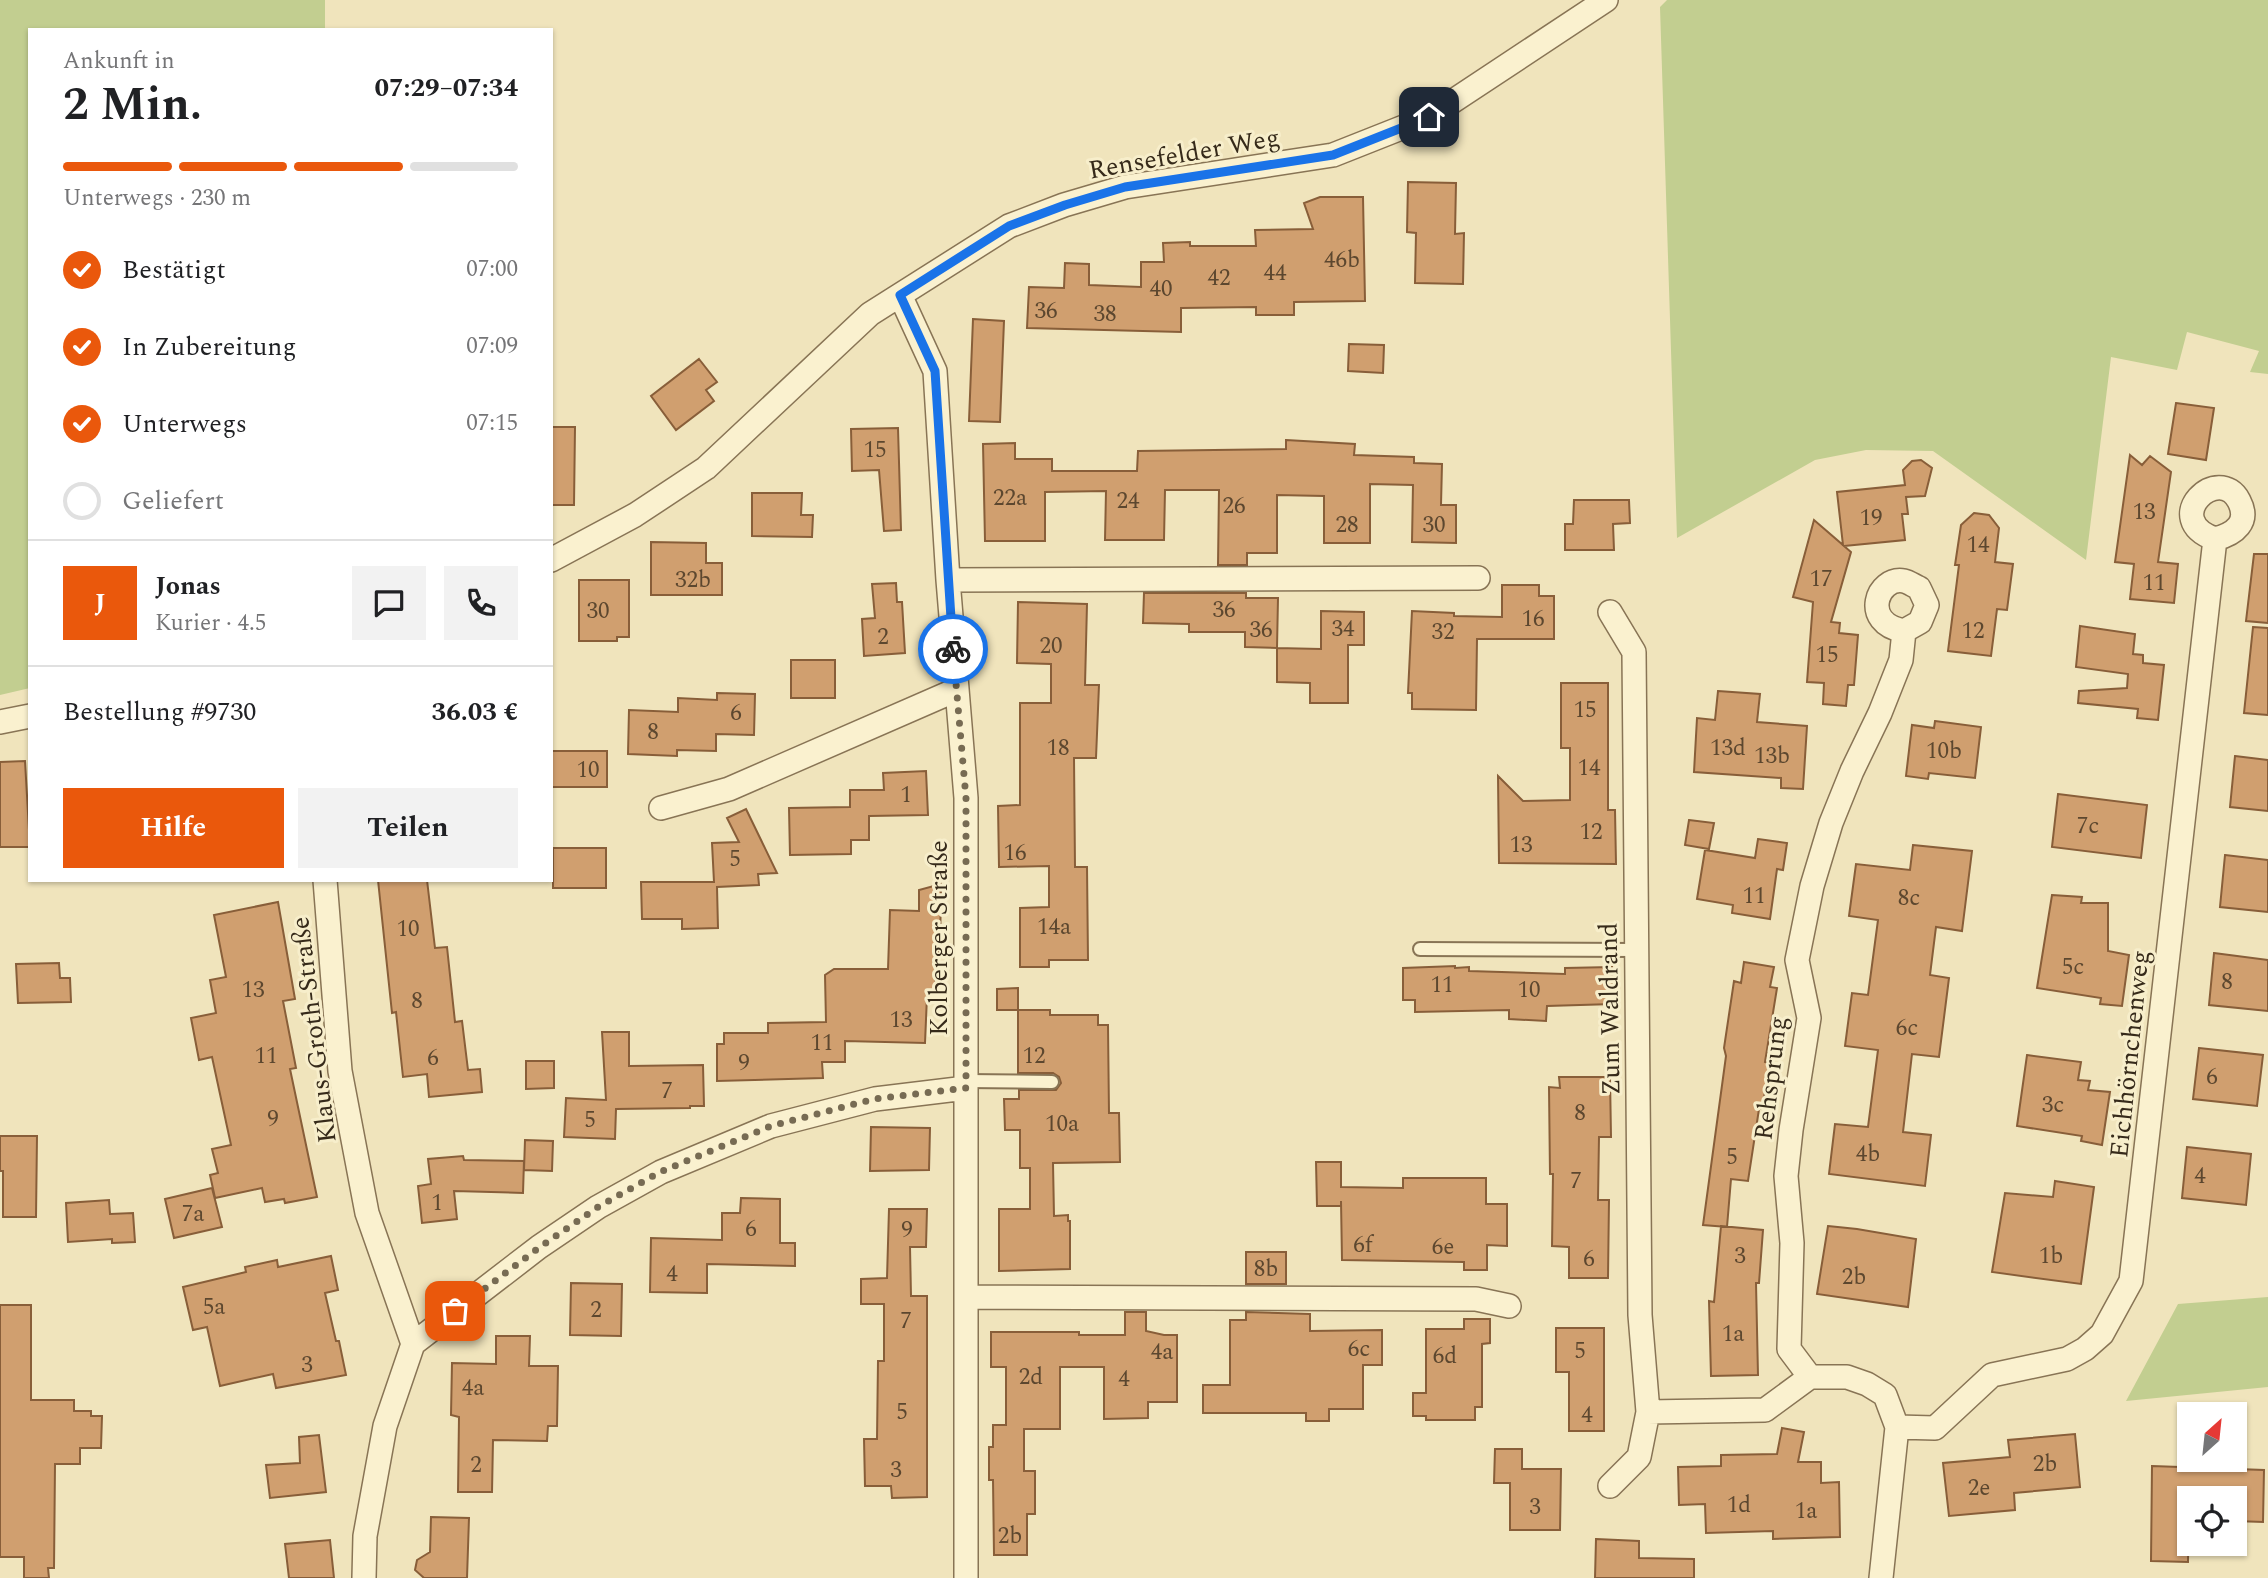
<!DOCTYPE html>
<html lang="de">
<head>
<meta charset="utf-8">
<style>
  :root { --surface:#fff; --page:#f2f2f2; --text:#202124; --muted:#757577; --line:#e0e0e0; --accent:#ea580c }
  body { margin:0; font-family:Spectral,serif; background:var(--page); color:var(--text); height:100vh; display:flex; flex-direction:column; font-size:26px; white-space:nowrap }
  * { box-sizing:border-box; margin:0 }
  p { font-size:23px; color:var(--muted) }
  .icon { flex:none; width:38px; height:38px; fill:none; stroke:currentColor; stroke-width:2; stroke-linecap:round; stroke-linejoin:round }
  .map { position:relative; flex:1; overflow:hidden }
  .drawer { position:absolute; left:28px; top:28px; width:525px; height:854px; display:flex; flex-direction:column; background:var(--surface); border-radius:0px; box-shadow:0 2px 5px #0004 }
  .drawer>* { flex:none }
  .needle { width:46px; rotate:27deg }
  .buttons { position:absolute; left:2177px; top:1402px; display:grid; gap:14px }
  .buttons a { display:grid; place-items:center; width:70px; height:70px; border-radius:0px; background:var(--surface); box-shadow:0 2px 5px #0004; font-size:35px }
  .pin { position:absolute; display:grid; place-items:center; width:60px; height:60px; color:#fff; margin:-30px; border-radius:14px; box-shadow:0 4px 10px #0006 }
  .courier { position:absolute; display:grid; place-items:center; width:70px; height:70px; margin:-35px; border:5px solid #1a73e8; border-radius:50%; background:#fff; color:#222; box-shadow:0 2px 9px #0007 }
  .headline em { font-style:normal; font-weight:700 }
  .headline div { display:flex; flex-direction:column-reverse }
  .headline { display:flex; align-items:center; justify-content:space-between; height:119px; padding:0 35px }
  h1 { font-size:46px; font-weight:700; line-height:52px }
  .bar { display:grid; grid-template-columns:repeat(4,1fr); gap:10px 7px; align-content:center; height:84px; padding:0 35px }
  .bar i { height:9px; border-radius:5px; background:var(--line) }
  .bar .selected { background:var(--accent) }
  .bar p { grid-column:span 4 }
  .line { display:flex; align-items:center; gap:18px; padding:0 35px; border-top:2px solid var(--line) }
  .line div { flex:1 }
  .round { display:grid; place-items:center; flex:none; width:74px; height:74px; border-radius:0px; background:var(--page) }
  ol { padding:0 35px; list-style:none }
  li { display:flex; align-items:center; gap:21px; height:77px }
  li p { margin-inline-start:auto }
  li .icon { padding:7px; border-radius:50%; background:var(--accent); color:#fff; stroke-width:4 }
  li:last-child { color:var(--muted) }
  li i { width:38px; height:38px; border:4px solid var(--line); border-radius:50% }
  .primary-button { display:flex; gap:14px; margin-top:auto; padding:14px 35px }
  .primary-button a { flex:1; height:80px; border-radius:0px; background:var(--accent); color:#fff; font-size:28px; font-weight:700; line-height:80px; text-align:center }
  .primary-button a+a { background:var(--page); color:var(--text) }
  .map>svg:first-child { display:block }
  .green { fill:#c2ce90 }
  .building { fill:#d09f6f; stroke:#885e39; stroke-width:2 }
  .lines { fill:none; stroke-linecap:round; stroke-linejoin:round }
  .lane-casing { stroke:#887455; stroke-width:16 }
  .street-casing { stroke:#887455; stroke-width:26 }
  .lane { stroke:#faf1cf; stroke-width:12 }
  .street { stroke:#faf1cf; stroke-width:23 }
  .done { stroke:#776b53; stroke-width:7; stroke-dasharray:0 12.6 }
  .route { stroke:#1a73e8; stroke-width:9 }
  .labels { text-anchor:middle; stroke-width:6; stroke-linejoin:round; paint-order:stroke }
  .number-label { font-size:23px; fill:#5c472f }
  .street-label { font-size:26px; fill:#362a1a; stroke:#f7eecb }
</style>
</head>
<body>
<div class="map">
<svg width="2268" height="1578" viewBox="0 0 2268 1578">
  <rect width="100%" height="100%" fill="#f0e4bc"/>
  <!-- green -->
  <path class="green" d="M0,0H325V30H30V688L0,695Z
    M1667,0H2268V374L2250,372L2259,351L2187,332L2177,370L2111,357L2086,560L1933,451L1866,450L1815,460L1677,538L1660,7Z
    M2268,1297V1387L2126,1401L2178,1304Z"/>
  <!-- building -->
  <path class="building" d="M1408,182L1456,183L1455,234L1464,233L1463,284L1415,283L1416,233L1407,232Z
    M1320,197H1363L1365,301L1294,302V315H1256V307L1181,308V332L1027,328L1029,287L1064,288L1065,263L1089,264V285L1141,287V262H1164L1163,243L1190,242V246H1256L1255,230L1313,229L1304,203Z
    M973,319L1004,321L1000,422L969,421Z
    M1349,344L1384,345L1383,373L1348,371Z
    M699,359L717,382L706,390L714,401L676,430L651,396Z
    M2176,403L2214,408L2206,460L2168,454Z
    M551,427H575L574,505H551Z
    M898,428L901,530L884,531L879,470L852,471L851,429Z
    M1286,440L1355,444L1354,455L1414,457V463L1442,464L1441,505H1456V543L1412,542L1413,485L1370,484V543H1324V496L1277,495V553H1247V565H1218L1219,490H1165L1164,540H1105L1106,491L1045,492V541H985L983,444L1015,443V459H1052V471H1137L1138,451L1286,449Z
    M2130,455L2142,465L2150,456L2171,472L2158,562L2178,564L2174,603L2130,599L2134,564L2115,562Z
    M1921,460L1932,468L1925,496L1906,497L1908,514H1902L1905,540L1844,546L1851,552L1831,622L1840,623L1839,633L1858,635L1854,685H1848L1846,706L1823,704L1824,683L1807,682L1813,602L1793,597L1814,520L1843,545L1837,492L1905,485L1903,470L1912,461Z
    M752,493H802L801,515H813L812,537L752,536Z
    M1574,500H1629L1630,523L1613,524L1614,550H1565V524H1573Z
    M1974,513L1989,515L1999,528L1995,562L2013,564L2007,610L1997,609L1991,656L1948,651L1959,565H1955L1961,525Z
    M651,542L706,543V563H722V595H651Z
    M2254,554H2268V623L2246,621Z
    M579,580H629V637H617V641H579Z
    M896,583L897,602H902L905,653L864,656L862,619L875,618L872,584Z
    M1502,585H1539V596H1554V639H1477L1476,710L1412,709V693H1408L1412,611L1454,613V616L1502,617Z
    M1144,593H1246V598H1278L1277,648L1245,647V632H1189V624L1143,623Z
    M1018,602L1087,604L1085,685H1099L1096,758H1074L1075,867H1087L1088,960H1049V967H1020V908L1049,907V866L999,867L998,806L1020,805V703H1051V664L1017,663Z
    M1321,611L1364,612V645H1348V703H1310V683L1277,682V648L1321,649Z
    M2080,626L2135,634L2133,654L2143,655V663L2164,665L2158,720L2137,718L2138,709L2078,703L2079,691L2127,688L2128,674L2076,667Z
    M2253,627L2268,628V715L2244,713Z
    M791,660H835V698H791Z
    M1561,683H1608V810H1615L1616,864L1499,863L1498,776L1523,801L1570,800V748H1561Z
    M1718,691L1760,694L1757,722L1807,726L1803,789L1781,788V778L1694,772L1697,718L1715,720Z
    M717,693L755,694L754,735L716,734V751L677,750V756L628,754L629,710L678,712V698L717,700Z
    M1935,721L1981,727L1975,778L1929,773L1928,779L1906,776L1912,725L1934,728Z
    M551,751H607V787H551Z
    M2235,756L2268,760V811L2230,807Z
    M25,761L30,847H0V762Z
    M926,771L928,815L869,816V840H851V854L790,855L789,808L850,807V790H884L883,773Z
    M2058,794L2147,805L2141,858L2052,847Z
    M746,809L777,873L758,874L759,885L717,887L718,928L682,929V919H642L641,882H714L712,843L739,842L727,818Z
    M1689,820L1714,823L1709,849L1685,845Z
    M1758,839L1787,843L1783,870L1777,869L1770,919L1732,913L1733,905L1697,899L1705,850L1755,858Z
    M1913,845L1972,851L1962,931L1936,927L1930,975L1949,978L1939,1057L1912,1054L1903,1132L1931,1135L1925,1186L1829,1174L1835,1124L1868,1127L1878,1050L1845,1046L1852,993L1868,995L1878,920L1849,916L1856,864L1910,870Z
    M553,848H606V888H553Z
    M2225,855L2268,860V912L2220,907Z
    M378,880H427L435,948L447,947L455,1022L462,1021L468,1070L480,1069L482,1092L429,1097L427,1074L403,1077L396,1012L392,1013Z
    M941,884L940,952H936L935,996H927L925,1043L845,1041V1062H822L823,1078L717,1081V1044H724V1033H768V1023L826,1022L825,975L834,969H888L890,910L919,911V890Z
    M2052,895L2082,897L2081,903H2108V951L2129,955L2122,1006L2100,1004L2101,998L2037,988Z
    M278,902L295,999L283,1001L296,1068L290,1069L317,1197L285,1203L284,1199L265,1202L262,1188L215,1198L210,1175L218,1173L212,1149L231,1145L212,1057L199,1060L191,1018L216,1013L210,980L226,977L214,915Z
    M2214,953L2268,960V1011L2209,1005Z
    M1744,962L1774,967L1770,987L1777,988L1765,1062L1770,1063L1762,1109H1759L1748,1181L1731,1179L1727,1227L1703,1225L1726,1056L1724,1048L1734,981L1741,983Z
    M59,963L60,978H70L71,1002L18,1003L16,964Z
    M1455,966V968L1469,967V971L1565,974V968L1612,967L1613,1004L1547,1006L1546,1021L1509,1019V1010L1415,1012V1000H1403V968Z
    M1018,988V1010H997V989Z
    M1018,1010H1050V1015H1098V1025H1108L1109,1113H1119L1120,1162L1053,1163L1054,1216L1068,1215V1221H1070V1269L999,1271V1209H1030V1168H1020V1130H1005L1004,1099H1019V1090H1056L1061,1083L1059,1077L1053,1073H1018Z
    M602,1032H629V1066L703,1065L704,1106H690V1108L616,1109L615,1139L564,1137L566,1098L606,1100Z
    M2199,1048L2263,1055L2257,1106L2193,1099Z
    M2027,1055L2081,1062L2078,1080L2090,1081L2088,1090L2110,1092L2102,1145L2081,1141L2082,1136L2017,1126Z
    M526,1061H554V1088L526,1089Z
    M1559,1077H1610L1611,1137H1599L1598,1200H1609L1608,1278H1569V1247L1552,1246L1553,1174H1550L1549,1087L1560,1088Z
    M871,1127L930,1128L929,1170L870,1171Z
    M0,1136H37L36,1217H3V1171H0Z
    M525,1140L553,1141L552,1171L524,1170Z
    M2187,1147L2251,1154L2246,1205L2182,1198Z
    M463,1156L464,1160L524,1161L523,1193L454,1191L457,1219L422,1223L418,1186L431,1184L428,1159Z
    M1316,1162H1341V1187L1403,1188V1178H1486V1204H1507V1246L1487,1245V1270H1464V1262L1342,1260L1341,1201V1206H1317Z
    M2055,1181L2094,1187L2081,1284L1992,1272L2005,1193L2053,1197Z
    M212,1188L222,1227L174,1238L165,1199Z
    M741,1198L780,1199V1243H795V1266L707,1264V1293L650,1292L651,1238L722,1240V1213H740Z
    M109,1200L110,1214L133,1213L135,1242L112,1243V1239L68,1242L66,1203Z
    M889,1209H927L926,1247H910L911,1296H927V1497L892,1498L891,1486H865L864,1439H877L878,1361H884V1304H861V1279L887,1278Z
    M1721,1226L1763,1230L1759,1283H1756L1758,1375L1711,1376L1709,1301L1714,1302Z
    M1828,1226L1857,1229L1916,1239L1908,1307L1817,1294Z
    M1246,1252H1286V1284H1246Z
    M331,1256L338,1290L325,1293L336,1341H339L346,1375L276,1388L273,1374L220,1386L207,1327L193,1330L183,1287L246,1272L245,1267L277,1260L278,1267Z
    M571,1283L622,1284L621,1336L570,1335Z
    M0,1305H31V1400H74V1411H91V1416H102L101,1448H80V1464H55L54,1568H48L49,1578H24V1557H0Z
    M1125,1312H1146V1331L1164,1335H1177V1402H1148V1418L1104,1419V1367H1060V1429H1024V1471H1035V1514H1027V1555H994L993,1480H989V1447H993V1425H1006V1367H991V1332H1079V1335H1125Z
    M1246,1312L1310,1314V1331L1382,1330V1365H1363V1409H1329V1421H1306V1413H1203V1385H1230V1320H1246Z
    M1464,1319H1490V1343L1482,1344V1407H1475V1420H1426V1416H1413V1393H1426V1329H1464Z
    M1556,1328H1604V1431H1569V1372H1556Z
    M496,1336H530L529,1366H558L557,1426H548L547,1441L493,1440L492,1492H458L459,1417L451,1415L452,1363L496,1364Z
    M1782,1428L1804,1432L1798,1462H1821V1483L1839,1482L1840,1537L1773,1539V1531L1706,1533L1705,1504L1679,1505L1678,1467L1721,1466V1455L1777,1454Z
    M2075,1434L2080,1487L2014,1493L2015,1510L1949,1516L1943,1463L2010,1457L2008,1440Z
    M319,1435L326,1492L270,1498L266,1465L300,1463L299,1437Z
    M1495,1449H1522V1469H1561L1560,1530H1510V1483H1494Z
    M2152,1466L2264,1470L2263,1522L2235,1521V1498H2189L2188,1562L2151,1561Z
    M431,1517L469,1518L467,1578H424L415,1570L417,1560L430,1552Z
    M1596,1539L1639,1541V1558L1694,1559V1578H1595Z
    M330,1540L334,1578H289L285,1544Z"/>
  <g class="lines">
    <defs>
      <path id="lane" d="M1420,949L1637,950
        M966,1081L1052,1082"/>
      <path id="street" d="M900,295L935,371L948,580L966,798V1578
        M551,560L635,515L706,468L870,314L1009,226L1064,205L1125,187L1333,155L1429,117L1606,0
        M948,580L1478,578
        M1610,612L1634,652L1640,1315L1648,1412
        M0,722L30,716
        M661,808L729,789L956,690
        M325,880L340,1071L367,1213L413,1344L385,1426L365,1536L364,1578
        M967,1297L1476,1299L1509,1306
        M413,1344L539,1247L598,1207L661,1172L771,1126L875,1099L966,1088
        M1810,1377L1789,1349L1792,1243L1786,1176L1791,1130L1809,1018L1797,960L1812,886L1831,823L1852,771L1880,713L1901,660L1904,631L1920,622L1927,605L1919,588C1914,586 1909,582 1904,581C1877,576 1860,623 1904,631
        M1897,1427L1935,1428L1992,1375L2067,1359L2085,1349L2102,1334L2131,1281L2215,539C2235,534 2250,522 2239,501C2219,462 2159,519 2215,539
        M1610,1486L1639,1457L1648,1412L1765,1410L1810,1377H1847L1867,1384L1885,1395L1897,1427L1881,1578"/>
    </defs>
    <!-- lane casing -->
    <use href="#lane" class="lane-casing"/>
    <!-- street casing -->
    <use href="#street" class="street-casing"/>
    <!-- lane -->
    <use href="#lane" class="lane"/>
    <!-- street -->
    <use href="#street" class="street"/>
  </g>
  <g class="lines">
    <!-- done -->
    <path class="done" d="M455,1311L540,1247L598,1207L660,1172L771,1126L874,1099L966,1088V798L953,649"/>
    <!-- route -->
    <path class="route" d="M953,649L935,371L900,295L1009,226L1065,205L1125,187L1333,155L1429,117"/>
  </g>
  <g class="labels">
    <!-- number labels -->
    <g class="number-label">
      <text x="1342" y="267">46b</text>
      <text x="1275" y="280">44</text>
      <text x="1219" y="285">42</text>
      <text x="1161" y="296">40</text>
      <text x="1046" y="318">36</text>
      <text x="1105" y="321">38</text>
      <text x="875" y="457">15</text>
      <text x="1010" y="505">22a</text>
      <text x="1128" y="508">24</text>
      <text x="1234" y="513">26</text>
      <text x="2144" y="519">13</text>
      <text x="1871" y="525">19</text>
      <text x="1347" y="532">28</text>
      <text x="1434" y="532">30</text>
      <text x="1978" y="552">14</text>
      <text x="1821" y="586">17</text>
      <text x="693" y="587">32b</text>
      <text x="2154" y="590">11</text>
      <text x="1224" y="617">36</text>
      <text x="598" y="618">30</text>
      <text x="1533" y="626">16</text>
      <text x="1343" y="636">34</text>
      <text x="1261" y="637">36</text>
      <text x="1973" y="638">12</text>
      <text x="1443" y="639">32</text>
      <text x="883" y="644">2</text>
      <text x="1051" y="653">20</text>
      <text x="1827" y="662">15</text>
      <text x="1585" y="717">15</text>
      <text x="736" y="720">6</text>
      <text x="653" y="739">8</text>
      <text x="1058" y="755">18</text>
      <text x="1728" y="755">13d</text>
      <text x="1944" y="758">10b</text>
      <text x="1772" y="763">13b</text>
      <text x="1589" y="775">14</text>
      <text x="588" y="777">10</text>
      <text x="906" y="802">1</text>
      <text x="2088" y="833">7c</text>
      <text x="1591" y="839">12</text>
      <text x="1521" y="852">13</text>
      <text x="1015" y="860">16</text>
      <text x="735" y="866">5</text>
      <text x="1754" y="903">11</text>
      <text x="1909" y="905">8c</text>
      <text x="1054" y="934">14a</text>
      <text x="408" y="936">10</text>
      <text x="2073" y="974">5c</text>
      <text x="2227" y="989">8</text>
      <text x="1442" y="992">11</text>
      <text x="253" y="997">13</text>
      <text x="1529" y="997">10</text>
      <text x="417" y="1008">8</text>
      <text x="901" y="1027">13</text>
      <text x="1907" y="1035">6c</text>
      <text x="822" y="1050">11</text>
      <text x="266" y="1063">11</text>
      <text x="1034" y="1063">12</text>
      <text x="433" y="1065">6</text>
      <text x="744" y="1070">9</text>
      <text x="2212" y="1084">6</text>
      <text x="667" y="1098">7</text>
      <text x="2053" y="1112">3c</text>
      <text x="1580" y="1120">8</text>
      <text x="273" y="1126">9</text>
      <text x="590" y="1127">5</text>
      <text x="1062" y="1131">10a</text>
      <text x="1868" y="1161">4b</text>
      <text x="1732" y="1164">5</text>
      <text x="2200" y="1183">4</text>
      <text x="1576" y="1188">7</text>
      <text x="437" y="1210">1</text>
      <text x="193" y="1221">7a</text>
      <text x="751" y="1236">6</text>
      <text x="907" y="1237">9</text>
      <text x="1363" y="1252">6f</text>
      <text x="1443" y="1254">6e</text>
      <text x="1740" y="1263">3</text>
      <text x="2051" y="1263">1b</text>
      <text x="1589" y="1266">6</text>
      <text x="1266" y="1276">8b</text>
      <text x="672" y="1281">4</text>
      <text x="1854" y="1284">2b</text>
      <text x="214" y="1314">5a</text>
      <text x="596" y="1317">2</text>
      <text x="906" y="1328">7</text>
      <text x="1733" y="1341">1a</text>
      <text x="1359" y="1356">6c</text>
      <text x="1580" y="1358">5</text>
      <text x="1162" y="1359">4a</text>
      <text x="1445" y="1363">6d</text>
      <text x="307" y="1372">3</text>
      <text x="1031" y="1384">2d</text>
      <text x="1124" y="1386">4</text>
      <text x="473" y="1395">4a</text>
      <text x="902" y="1419">5</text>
      <text x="1587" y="1422">4</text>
      <text x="2045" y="1471">2b</text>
      <text x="476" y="1472">2</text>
      <text x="896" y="1477">3</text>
      <text x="1979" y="1495">2e</text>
      <text x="1739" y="1512">1d</text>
      <text x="1535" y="1514">3</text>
      <text x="1806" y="1518">1a</text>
      <text x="1010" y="1543">2b</text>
    </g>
    <!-- street labels -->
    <g class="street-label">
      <text transform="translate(1184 153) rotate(-10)" y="9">Rensefelder Weg</text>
      <text transform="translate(938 938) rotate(-90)" y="9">Kolberger Straße</text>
      <text transform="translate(1609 1009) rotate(-91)" y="9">Zum Waldrand</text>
      <text transform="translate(313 1030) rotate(-97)" y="9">Klaus-Groth-Straße</text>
      <text transform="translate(2129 1054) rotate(-84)" y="9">Eichhörnchenweg</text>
      <text transform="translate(1770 1078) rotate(-83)" y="9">Rehsprung</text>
    </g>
  </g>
</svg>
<div class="buttons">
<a><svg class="needle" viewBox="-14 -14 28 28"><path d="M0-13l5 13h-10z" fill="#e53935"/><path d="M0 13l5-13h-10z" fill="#757577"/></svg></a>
<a><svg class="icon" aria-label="locate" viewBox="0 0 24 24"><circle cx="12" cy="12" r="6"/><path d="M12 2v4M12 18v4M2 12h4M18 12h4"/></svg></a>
</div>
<div class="pin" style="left:455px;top:1311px;background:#ea580c"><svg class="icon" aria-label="bag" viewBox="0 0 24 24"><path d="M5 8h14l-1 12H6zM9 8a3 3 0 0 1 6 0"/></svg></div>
<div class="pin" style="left:1429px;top:117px;background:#1f2937"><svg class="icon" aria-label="home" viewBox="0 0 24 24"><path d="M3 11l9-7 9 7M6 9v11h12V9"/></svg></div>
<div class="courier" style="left:953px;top:649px"><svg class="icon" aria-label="bike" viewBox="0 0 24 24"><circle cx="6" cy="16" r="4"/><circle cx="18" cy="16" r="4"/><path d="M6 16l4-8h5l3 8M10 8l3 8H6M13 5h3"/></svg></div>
<section class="drawer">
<div class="headline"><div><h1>2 Min.</h1><p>Ankunft in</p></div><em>07:29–07:34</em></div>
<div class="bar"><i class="selected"></i><i class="selected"></i><i class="selected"></i><i></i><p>Unterwegs · 230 m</p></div>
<ol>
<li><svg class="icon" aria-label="check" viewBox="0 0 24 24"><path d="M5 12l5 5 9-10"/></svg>Bestätigt<p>07:00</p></li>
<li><svg class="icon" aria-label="check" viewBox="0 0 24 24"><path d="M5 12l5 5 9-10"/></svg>In Zubereitung<p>07:09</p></li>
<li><svg class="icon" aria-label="check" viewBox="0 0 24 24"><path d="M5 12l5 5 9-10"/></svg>Unterwegs<p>07:15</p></li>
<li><i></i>Geliefert</li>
</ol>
<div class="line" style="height:126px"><b class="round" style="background:var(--accent);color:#fff">J</b><div><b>Jonas</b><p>Kurier · 4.5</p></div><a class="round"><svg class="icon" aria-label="chat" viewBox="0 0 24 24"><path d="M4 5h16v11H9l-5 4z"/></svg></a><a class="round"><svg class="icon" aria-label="phone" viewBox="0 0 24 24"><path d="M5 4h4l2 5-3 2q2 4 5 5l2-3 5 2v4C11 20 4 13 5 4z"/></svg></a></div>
<div class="line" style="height:91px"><div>Bestellung #9730</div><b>36.03 €</b></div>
<div class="primary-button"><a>Hilfe</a><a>Teilen</a></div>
</section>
</div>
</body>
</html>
